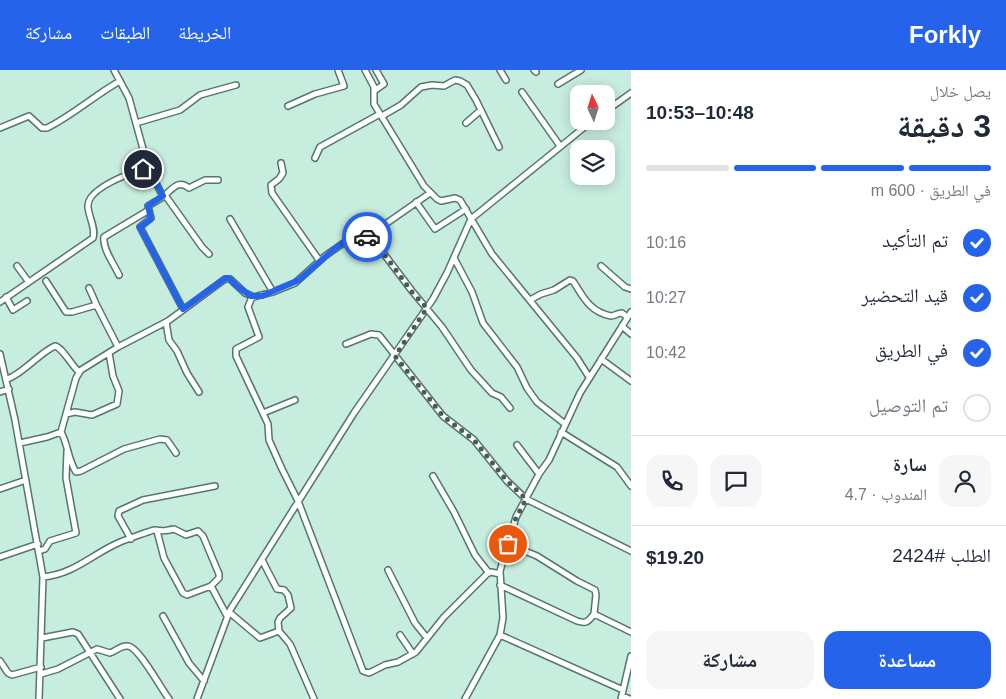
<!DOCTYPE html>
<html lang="ar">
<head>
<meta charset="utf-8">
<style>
  :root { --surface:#fff; --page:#f6f6f7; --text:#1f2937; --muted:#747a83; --line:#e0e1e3; --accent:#2563eb }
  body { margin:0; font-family:Helvetica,"Noto Naskh Arabic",sans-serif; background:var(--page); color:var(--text); direction:rtl; height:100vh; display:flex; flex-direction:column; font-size:19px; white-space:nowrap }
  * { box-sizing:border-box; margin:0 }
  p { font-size:16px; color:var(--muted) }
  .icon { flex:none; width:28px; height:28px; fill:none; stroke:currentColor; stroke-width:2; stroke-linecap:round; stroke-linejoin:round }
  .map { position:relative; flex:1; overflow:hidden; direction:ltr }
  .drawer { display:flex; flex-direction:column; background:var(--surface); width:375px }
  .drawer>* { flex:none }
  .needle { width:32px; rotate:356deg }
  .fabs { position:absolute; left:570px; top:15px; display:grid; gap:10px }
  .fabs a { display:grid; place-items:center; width:45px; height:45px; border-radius:10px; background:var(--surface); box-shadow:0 2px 12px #0003; font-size:25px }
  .pin { position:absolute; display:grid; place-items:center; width:42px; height:42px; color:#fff; margin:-21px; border:2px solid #fff; border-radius:50%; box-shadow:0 1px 5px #0007 }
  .courier { position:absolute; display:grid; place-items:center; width:50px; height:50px; margin:-25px; border:4px solid #2563eb; border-radius:50%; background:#fff; color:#222; box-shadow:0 1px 6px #0007 }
  .summary em { font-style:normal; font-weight:700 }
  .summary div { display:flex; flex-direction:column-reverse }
  .summary { display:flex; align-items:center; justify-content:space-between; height:85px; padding:0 15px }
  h1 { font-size:32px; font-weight:700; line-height:38px }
  .bar { display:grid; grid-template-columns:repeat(4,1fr); gap:8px 5px; align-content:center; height:60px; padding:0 15px }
  .bar i { height:6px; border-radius:4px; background:var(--line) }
  .bar .on { background:var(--accent) }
  .bar p { grid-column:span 4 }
  .line { display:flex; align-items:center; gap:12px; padding:0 15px; border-top:1px solid var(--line) }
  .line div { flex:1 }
  .round { display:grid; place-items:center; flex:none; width:52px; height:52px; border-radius:15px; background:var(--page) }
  ol { padding:0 15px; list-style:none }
  li { display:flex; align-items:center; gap:15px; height:55px }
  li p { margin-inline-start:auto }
  li .icon { padding:5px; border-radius:50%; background:var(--accent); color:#fff; stroke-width:4 }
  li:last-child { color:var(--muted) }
  li i { width:28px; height:28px; border:2px solid var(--line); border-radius:50% }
  .cta { display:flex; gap:10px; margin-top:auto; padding:10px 15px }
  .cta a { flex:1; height:58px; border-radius:15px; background:var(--accent); color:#fff; font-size:20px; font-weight:700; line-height:58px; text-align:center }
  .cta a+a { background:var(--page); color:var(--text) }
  header { display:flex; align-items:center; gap:30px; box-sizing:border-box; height:70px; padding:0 25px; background:var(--accent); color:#fff }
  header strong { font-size:24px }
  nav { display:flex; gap:28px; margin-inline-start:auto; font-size:18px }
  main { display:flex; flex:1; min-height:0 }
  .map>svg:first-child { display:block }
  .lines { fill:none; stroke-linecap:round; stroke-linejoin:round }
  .street-casing { stroke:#55776a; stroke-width:8 }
  .street { stroke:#fff; stroke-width:5 }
  .done { stroke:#485d55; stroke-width:5; stroke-dasharray:0 9 }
  .route { stroke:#2563eb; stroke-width:6 }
</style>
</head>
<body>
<header>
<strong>Forkly</strong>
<nav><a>الخريطة</a><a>الطبقات</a><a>مشاركة</a></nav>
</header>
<main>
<section class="drawer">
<div class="summary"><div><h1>3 دقيقة</h1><p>يصل خلال</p></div><em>10:48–10:53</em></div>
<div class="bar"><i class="on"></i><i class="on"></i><i class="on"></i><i></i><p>في الطريق · 600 m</p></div>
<ol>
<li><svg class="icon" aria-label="check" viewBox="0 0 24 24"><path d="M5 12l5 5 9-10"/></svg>تم التأكيد<p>10:16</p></li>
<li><svg class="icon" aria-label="check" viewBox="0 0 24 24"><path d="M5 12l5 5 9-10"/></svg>قيد التحضير<p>10:27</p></li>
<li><svg class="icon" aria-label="check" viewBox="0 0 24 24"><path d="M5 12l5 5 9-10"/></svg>في الطريق<p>10:42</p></li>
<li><i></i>تم التوصيل</li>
</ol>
<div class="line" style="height:90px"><a class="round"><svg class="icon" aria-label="person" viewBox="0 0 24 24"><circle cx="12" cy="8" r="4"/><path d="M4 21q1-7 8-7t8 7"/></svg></a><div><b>سارة</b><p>المندوب · 4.7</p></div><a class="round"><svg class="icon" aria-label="chat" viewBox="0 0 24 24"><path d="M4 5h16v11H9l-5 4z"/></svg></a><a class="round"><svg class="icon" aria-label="phone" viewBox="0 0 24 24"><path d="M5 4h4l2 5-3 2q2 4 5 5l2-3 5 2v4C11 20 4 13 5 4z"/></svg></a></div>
<div class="line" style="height:65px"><div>الطلب #2424</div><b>$19.20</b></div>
<div class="cta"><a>مساعدة</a><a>مشاركة</a></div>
</section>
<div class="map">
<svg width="631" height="629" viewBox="0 0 631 629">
  <rect width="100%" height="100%" fill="#c7edde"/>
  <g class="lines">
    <defs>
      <path id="street" d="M365,0L374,17V34L424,116L437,129L441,131L455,128L460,130L492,184L577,288L589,307
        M500,0L506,10
        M534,0L536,2
        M558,14L581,0
        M374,21L384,14L376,0
        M522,22L560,76
        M288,36L315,24L344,16L338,0
        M606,41L631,23
        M382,46L401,35L421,17L432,15L444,16L455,10L460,11L467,15L476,30L499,77
        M136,53L180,40L200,25L236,15
        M466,53L481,40
        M0,58L29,46L42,58H47C73,45 95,25 120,11
        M315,88L320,77L380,44
        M281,93L283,103L279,109L271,115L272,123L319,190
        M148,97L163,127L148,136L151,148L140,157L183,239
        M165,125C174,117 179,110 189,118L205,110H218
        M163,127L165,125L202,177L209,184
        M416,132L435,159L466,139
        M230,149L273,222
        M364,163L374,177L384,184L412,221L442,257L471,300L492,323L501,327L510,338
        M454,188L472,222L483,253L517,297L527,318L537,332L565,354
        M17,196L28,211
        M601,196L625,217L631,219
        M119,205C114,194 102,178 104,167L149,140
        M46,211L66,242H72L93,236H97L118,277
        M89,218L97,236
        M6,227L13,240L27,231
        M252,227L248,237L259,267L236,279V286L268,354L269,370L282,399L298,431L363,601L369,603L385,595L398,592L416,582L444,547L488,503L491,502L500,504
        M530,230L541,224L554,220L570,210L573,211C583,227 590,242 611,246C615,246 617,243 622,243L627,247
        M0,232L93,168C96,158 89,148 88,137C86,118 133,102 148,97L129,28L114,0
        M166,252L169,270L177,281L187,303L199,322
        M622,256L631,264
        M346,274L371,264L379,265L443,346L474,370L507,411L526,429L631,481
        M0,284L15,350L43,507L39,629
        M601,289L631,311
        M7,309C23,304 39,283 55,276C63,278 71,295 79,302
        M0,322L9,319
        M263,343L295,330
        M66,344L75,342L92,345L117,334L119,321L113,306L109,283
        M61,362C68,374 68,390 76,402L81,401L124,379L160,369L167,370L176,383
        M561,362L617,397L631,416
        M20,373L47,367L61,362L76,308L81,300L118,277L168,251L225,209H230L245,223L254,227L273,222L295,213L325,186L345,172L387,153L430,123
        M517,375L539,404
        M433,406L454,442L475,485L489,503
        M0,419L26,410
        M157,461L164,488L183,523L187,525L211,516
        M131,469L118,446L119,441L143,430L215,416
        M508,474L537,486L577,511L595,520L596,525L594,544
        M39,481L45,479L50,471L76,463L66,408L67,381
        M0,487L38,474
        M262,490L277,519L284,520L288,525L291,538L280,548L278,552L279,561L290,574L314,629
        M388,500L415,553L427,568
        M43,507C74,504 91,485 118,473C122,471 152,460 155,460C163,461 165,461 174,459L186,465L198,461L203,466L219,504V508L211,516L227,546
        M500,515L577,551C586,554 588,552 594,544L631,562
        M229,542L260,568L279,561
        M163,546L189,593L204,611
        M400,565L413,584
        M500,565L623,620
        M42,568L73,562L78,564L120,629
        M0,591L8,603L12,605L41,597
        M41,604L58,599L97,579L110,583C116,581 121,575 128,576C139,577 161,619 169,629
        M622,626L630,629
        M197,629L230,540L354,343L433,229L447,203L471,149L592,51
        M465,629L500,565L503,548L500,501L516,447L539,404L549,390L580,323L631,242
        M621,629L631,586"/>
    </defs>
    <!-- street casing -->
    <use href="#street" class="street-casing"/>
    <!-- street -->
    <use href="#street" class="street"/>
  </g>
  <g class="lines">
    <!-- done -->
    <path class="done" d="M367,167L374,178L384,184L412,222L427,238L395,286L443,346L474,370L507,411L526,429L514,452L508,474"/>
    <!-- route -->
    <path class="route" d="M143,99L148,97L163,126L148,136L151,149L140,157L183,239L226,208L230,209L238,217L251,226H262L299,210L332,181L344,172L364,163L367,167"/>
  </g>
</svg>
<div class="fabs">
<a><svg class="needle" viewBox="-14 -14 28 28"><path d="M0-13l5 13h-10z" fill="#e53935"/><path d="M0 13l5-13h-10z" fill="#747a83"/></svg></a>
<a><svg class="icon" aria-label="layers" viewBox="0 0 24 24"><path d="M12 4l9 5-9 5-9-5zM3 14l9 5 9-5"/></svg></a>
</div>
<div class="pin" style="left:508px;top:474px;background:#ea580c"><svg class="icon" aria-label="bag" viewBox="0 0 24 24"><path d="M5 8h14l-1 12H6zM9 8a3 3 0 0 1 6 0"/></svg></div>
<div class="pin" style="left:143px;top:99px;background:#1f2937"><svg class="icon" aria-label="home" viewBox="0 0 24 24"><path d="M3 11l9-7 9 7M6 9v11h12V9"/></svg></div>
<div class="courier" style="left:367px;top:167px"><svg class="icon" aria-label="car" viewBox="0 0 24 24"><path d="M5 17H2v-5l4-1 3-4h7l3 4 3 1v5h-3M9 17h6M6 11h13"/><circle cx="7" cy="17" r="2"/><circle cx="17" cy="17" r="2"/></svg></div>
</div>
</main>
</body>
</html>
